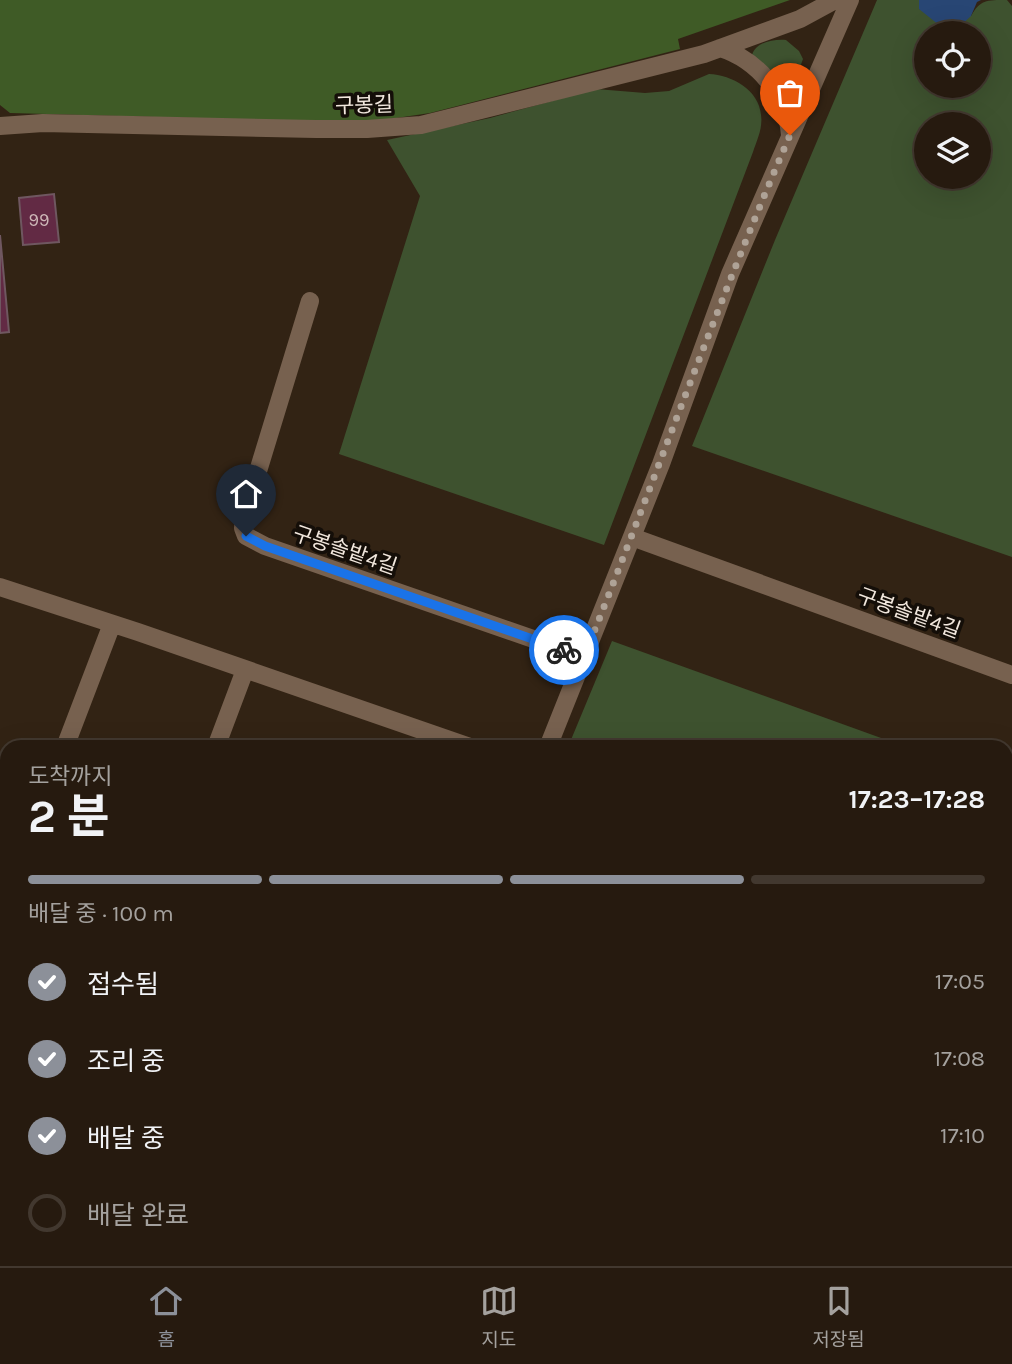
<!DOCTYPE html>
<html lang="ko">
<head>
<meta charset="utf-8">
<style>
  :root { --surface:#261a0f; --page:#32271d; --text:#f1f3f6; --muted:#a4a19e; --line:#42382f; --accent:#8c9099 }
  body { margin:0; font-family:Karla,"Noto Sans KR",sans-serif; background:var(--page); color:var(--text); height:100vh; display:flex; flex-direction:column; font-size:26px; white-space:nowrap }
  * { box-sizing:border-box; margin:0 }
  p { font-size:23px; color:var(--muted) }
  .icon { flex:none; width:38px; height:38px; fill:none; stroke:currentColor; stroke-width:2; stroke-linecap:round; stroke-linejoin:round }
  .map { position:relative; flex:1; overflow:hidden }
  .drawer { position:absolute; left:0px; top:740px; width:1013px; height:527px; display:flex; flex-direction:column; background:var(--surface); border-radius:21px 21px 0 0; box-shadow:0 7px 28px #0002,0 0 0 2px var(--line) }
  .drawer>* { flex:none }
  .fabs { position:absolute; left:914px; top:21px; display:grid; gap:14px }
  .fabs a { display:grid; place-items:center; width:77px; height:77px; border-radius:50%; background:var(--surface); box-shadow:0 7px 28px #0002,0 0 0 2px var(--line); font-size:35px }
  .pin { position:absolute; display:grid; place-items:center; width:60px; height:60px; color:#fff; margin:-72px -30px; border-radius:50% 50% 50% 0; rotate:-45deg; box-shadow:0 0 7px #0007 }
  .pin .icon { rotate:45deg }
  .courier { position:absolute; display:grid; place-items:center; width:70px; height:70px; margin:-35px; border:5px solid #1a73e8; border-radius:50%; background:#fff; color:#222; box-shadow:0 2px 9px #0007 }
  .overview em { font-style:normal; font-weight:700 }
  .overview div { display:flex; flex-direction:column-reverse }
  .overview { display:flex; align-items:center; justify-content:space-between; height:119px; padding:0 28px }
  h1 { font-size:46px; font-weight:700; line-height:52px }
  .bar { display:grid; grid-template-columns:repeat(4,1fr); gap:10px 7px; align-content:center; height:84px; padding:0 28px }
  .bar i { height:9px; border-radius:5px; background:var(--line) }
  .bar .selected { background:var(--accent) }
  .bar p { grid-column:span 4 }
  ol { padding:0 28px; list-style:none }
  li { display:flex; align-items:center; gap:21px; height:77px }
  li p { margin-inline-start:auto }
  li .icon { padding:7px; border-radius:50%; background:var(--accent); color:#fff; stroke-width:4 }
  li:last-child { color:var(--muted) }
  li i { width:38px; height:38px; border:4px solid var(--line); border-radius:50% }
  .menu { display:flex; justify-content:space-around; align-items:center; height:98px; border-top:2px solid var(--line); background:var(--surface); font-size:19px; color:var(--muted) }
  .menu a { display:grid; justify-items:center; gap:4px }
  .menu .selected { color:var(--accent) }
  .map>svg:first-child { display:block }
  .green { fill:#3e522f; fill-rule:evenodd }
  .forest { fill:#3f5b26 }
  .water { fill:#284674 }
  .building { fill:#622a44; stroke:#6f5760; stroke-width:2 }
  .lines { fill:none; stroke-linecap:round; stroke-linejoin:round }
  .minor { stroke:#77614f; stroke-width:18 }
  .done { stroke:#afa397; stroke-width:7; stroke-dasharray:0 12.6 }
  .route { stroke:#1a73e8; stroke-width:9 }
  .labels { text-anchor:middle; stroke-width:7; stroke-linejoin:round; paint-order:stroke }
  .number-label { font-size:18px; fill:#ceb8b8 }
  .street-label { font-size:21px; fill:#f2e8de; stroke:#140e08 }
</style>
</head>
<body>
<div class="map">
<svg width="1012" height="1266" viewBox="0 0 1012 1266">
  <rect width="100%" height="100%" fill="#322314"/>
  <!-- green -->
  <path class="green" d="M877,0H919V9L971,16C980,0 986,0 1007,0L1012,6V557L692,446L775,240ZM926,33H978V86H926ZM926,124H978V177H926Z
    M786,40L799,51L803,59L793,86L786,90L752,55C756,42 773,39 786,40Z
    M709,74C732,75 759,90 761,115C763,128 757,140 753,152L604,545L339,454L420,196L387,140L490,118L596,89L645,93L669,91Z
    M612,641L906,747H568Z
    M0,1013H7V1145H0Z"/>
  <!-- forest -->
  <path class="forest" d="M0,0H790L678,39L680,49L430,113L383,120L339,122L10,113L0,105Z
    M136,1260H355L323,1266H136Z
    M454,1260H602L624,1266H450Z
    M667,1260H838L831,1266H712Z"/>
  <!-- water -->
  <path class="water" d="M919,0H981L977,2L971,16L959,27L939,25L919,9Z"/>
  <!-- building -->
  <path class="building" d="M54,194L59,242L23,245L19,198Z
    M0,235L9,332L0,333Z
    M0,1246H7V1260H18V1266H0Z
    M110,1260V1266H49V1261Z"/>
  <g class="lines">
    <!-- minor -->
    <path class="minor" d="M720,48C758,60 787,95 790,135
      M0,126L43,123L316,129H367L421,125L704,54L800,19L835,0
      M310,301L244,517L243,528L246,536L265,546L585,657
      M632,537L1012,675
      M0,587L138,632L470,747
      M65,747L112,624
      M216,747L245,670
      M548,747L661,464L730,274L850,0
      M0,880L7,878
      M0,1004H7
      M1006,1038L1012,1035
      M0,1231L2,1230
      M624,1260L661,1266
      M31,1266V1260
      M425,1266L435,1260
      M841,1266L845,1260"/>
  </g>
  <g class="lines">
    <!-- done -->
    <path class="done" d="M564,650L584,657C654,483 716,306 790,135"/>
    <!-- route -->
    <path class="route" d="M246,536L265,546L564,650"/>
  </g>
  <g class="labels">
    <!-- number labels -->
    <g class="number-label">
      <text x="39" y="226">99</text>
    </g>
    <!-- street labels -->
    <g class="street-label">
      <text transform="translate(364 105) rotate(-2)" y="7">구봉길</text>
      <text transform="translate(345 550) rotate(19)" y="7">구봉솔밭4길</text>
      <text transform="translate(909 613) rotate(20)" y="7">구봉솔밭4길</text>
    </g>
  </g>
</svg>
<div class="fabs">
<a><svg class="icon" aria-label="locate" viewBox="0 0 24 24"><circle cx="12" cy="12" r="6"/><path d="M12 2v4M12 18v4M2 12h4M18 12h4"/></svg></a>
<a><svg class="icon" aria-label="layers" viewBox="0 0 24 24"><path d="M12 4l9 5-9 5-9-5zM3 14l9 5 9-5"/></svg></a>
</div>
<div class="pin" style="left:790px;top:135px;background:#ea580c"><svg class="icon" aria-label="bag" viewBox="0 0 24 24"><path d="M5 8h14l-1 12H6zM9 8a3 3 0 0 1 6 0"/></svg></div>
<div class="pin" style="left:246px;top:536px;background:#1f2937"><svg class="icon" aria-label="home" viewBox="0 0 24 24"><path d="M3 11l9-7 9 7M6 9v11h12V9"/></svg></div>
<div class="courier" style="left:564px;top:650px"><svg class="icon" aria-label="bike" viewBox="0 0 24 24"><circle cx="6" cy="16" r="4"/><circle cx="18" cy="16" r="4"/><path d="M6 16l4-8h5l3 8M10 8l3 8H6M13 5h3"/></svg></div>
<section class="drawer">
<div class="overview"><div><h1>2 분</h1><p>도착까지</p></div><em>17:23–17:28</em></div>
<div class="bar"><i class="selected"></i><i class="selected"></i><i class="selected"></i><i></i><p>배달 중 · 100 m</p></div>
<ol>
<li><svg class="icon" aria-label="check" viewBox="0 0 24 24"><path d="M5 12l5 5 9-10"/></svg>접수됨<p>17:05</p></li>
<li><svg class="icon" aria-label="check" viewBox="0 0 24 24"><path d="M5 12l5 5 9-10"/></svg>조리 중<p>17:08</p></li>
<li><svg class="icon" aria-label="check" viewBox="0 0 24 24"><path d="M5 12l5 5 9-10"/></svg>배달 중<p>17:10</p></li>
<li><i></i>배달 완료</li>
</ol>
</section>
</div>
<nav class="menu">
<a class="selected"><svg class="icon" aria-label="home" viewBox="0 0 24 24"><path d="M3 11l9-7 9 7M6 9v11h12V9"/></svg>홈</a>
<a><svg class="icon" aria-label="map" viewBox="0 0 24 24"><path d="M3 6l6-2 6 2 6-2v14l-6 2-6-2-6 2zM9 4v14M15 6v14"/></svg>지도</a>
<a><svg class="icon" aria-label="saved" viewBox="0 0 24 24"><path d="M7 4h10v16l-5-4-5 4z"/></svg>저장됨</a>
</nav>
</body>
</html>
